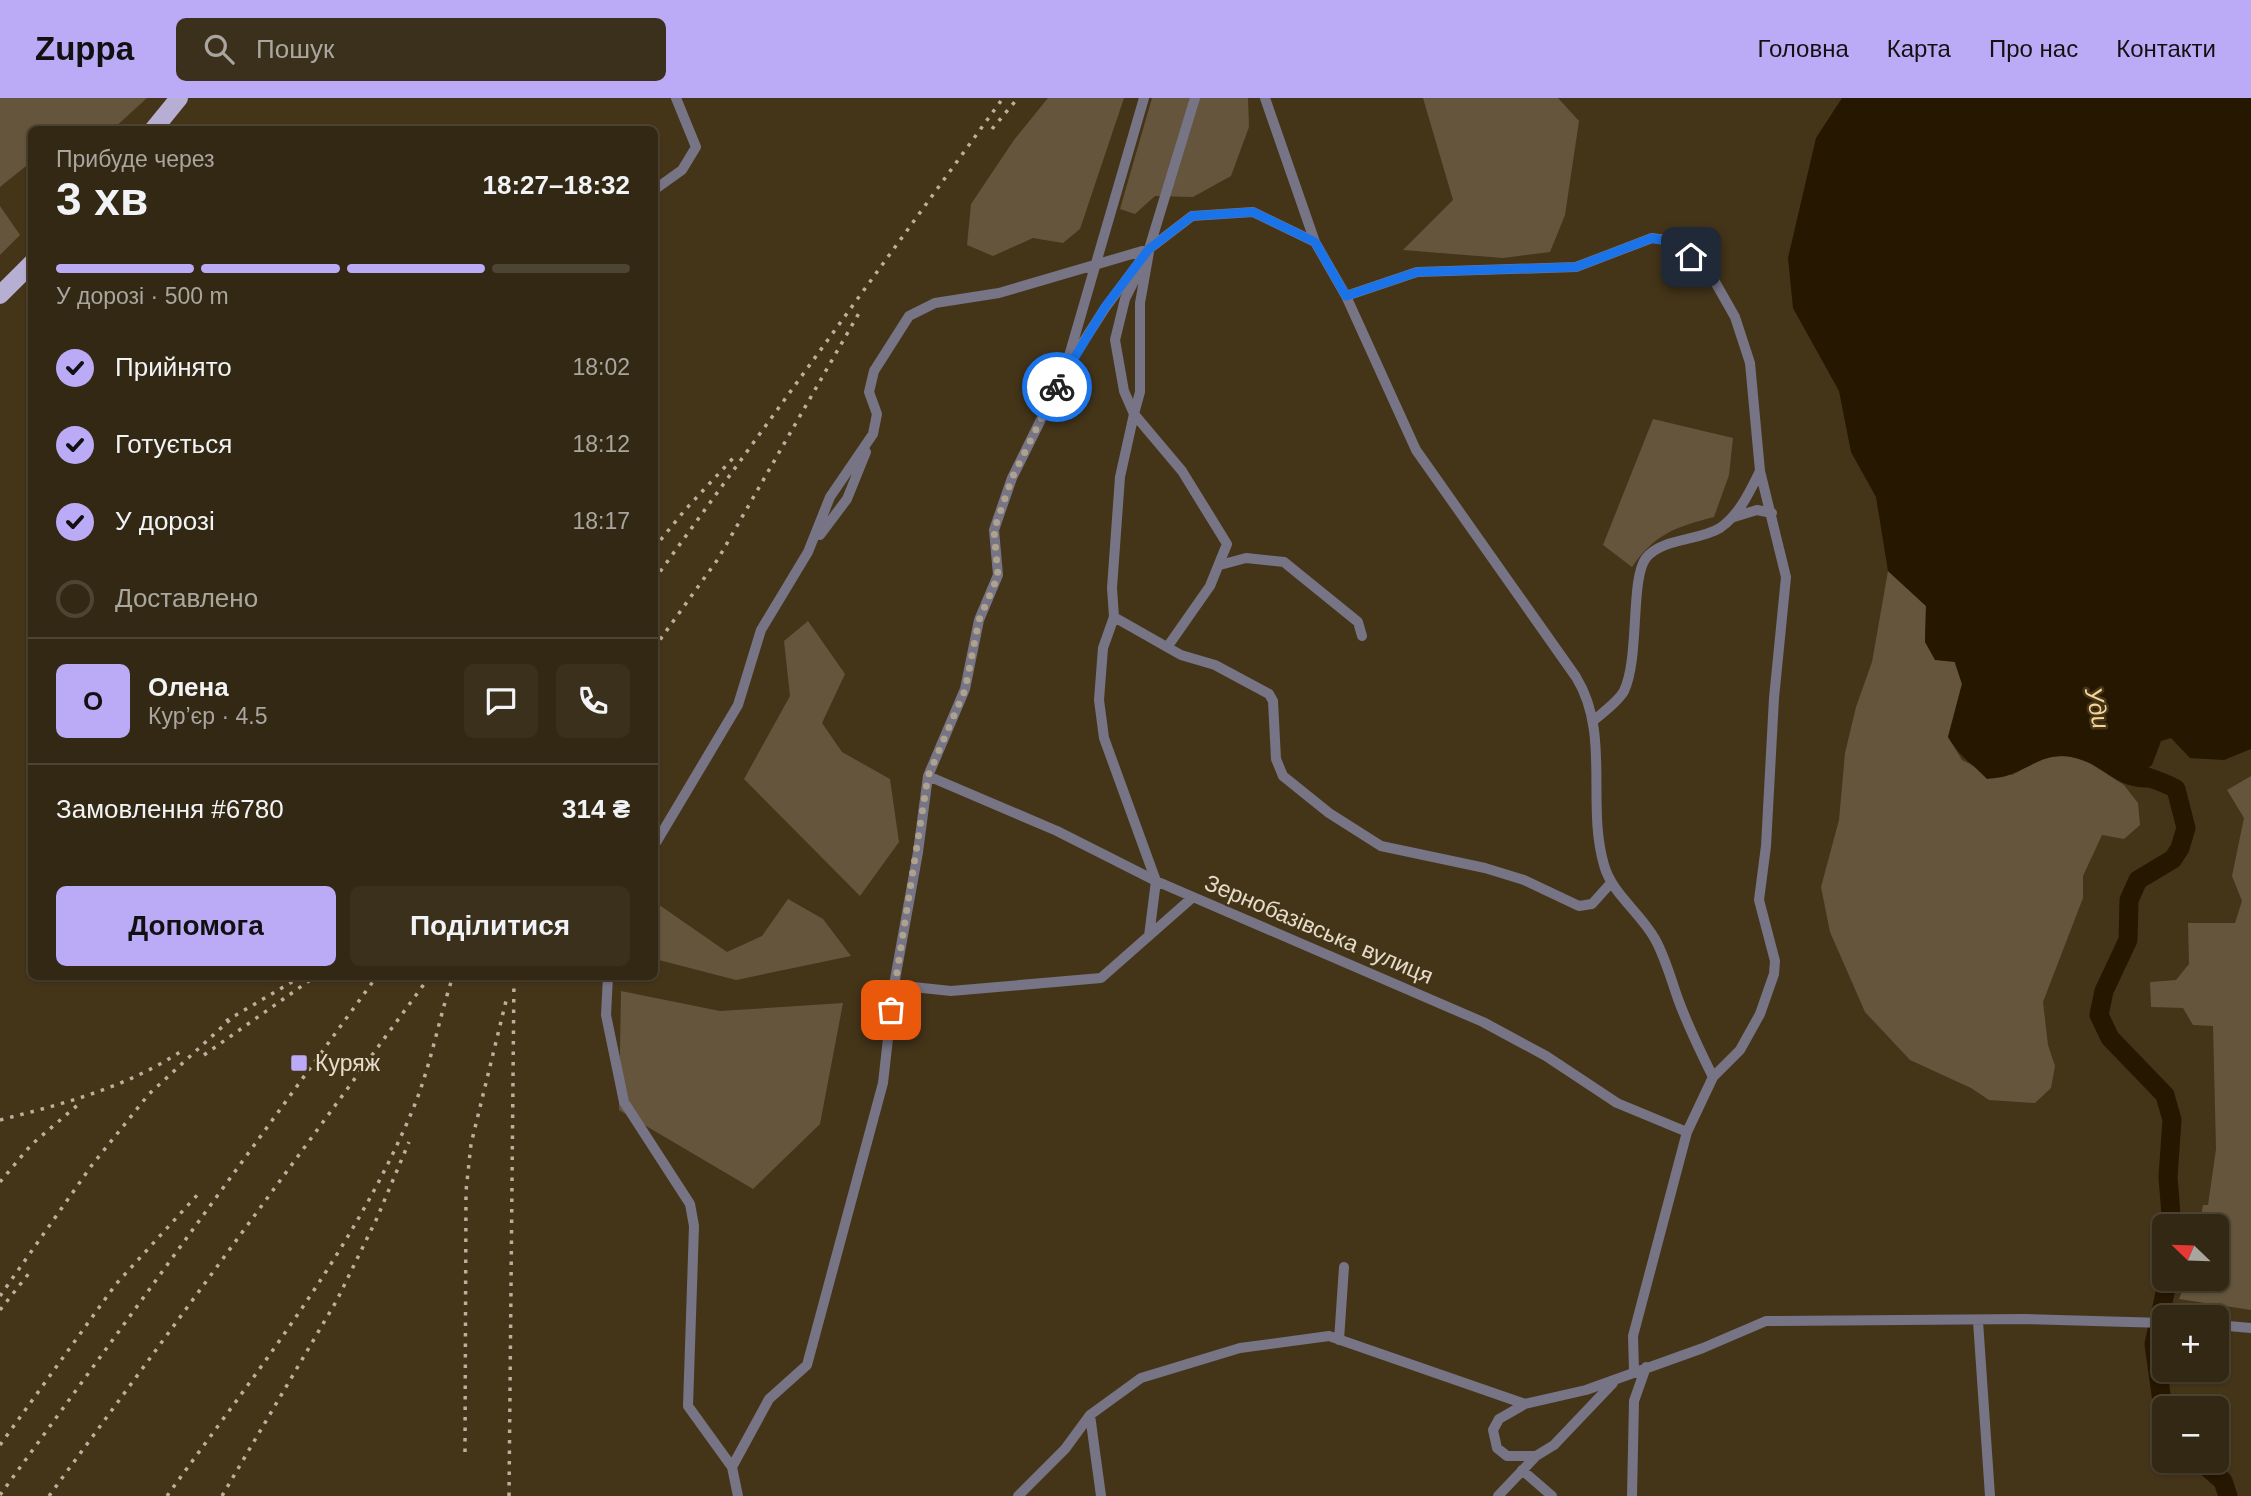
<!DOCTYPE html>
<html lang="uk">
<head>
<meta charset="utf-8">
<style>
  :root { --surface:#332813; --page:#3b301c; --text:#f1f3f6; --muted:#a9a6a0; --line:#4e4433; --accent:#bbaaf6 }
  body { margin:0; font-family:Arial,sans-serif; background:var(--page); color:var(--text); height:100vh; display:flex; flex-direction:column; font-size:26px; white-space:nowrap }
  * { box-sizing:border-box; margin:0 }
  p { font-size:23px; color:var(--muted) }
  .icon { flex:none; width:38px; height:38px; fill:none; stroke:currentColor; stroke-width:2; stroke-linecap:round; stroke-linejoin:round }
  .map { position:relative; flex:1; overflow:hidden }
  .sheet { position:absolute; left:28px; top:28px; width:630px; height:854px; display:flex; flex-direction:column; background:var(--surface); border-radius:10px; box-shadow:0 2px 5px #0004,0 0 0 2px var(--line) }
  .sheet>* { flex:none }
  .needle { width:46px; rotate:293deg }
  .controls { position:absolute; left:2152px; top:1116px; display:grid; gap:14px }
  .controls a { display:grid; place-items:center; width:77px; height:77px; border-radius:10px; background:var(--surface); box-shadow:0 2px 5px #0004,0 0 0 2px var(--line); font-size:35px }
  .pin { position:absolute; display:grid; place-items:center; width:60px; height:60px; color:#fff; margin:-30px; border-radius:14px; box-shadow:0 4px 10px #0006 }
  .courier { position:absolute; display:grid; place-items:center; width:70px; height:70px; margin:-35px; border:5px solid #1a73e8; border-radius:50%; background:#fff; color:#222; box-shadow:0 2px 9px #0007 }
  .summary em { font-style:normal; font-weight:600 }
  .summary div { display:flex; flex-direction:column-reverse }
  .summary { display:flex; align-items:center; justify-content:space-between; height:119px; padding:0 28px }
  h1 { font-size:46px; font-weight:600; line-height:52px }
  .bar { display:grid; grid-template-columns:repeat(4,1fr); gap:10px 7px; align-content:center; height:84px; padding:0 28px }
  .bar i { height:9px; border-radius:5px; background:var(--line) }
  .bar .selected { background:var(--accent) }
  .bar p { grid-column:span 4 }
  .line { display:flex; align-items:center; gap:18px; padding:0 28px; border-top:2px solid var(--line) }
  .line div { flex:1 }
  .round { display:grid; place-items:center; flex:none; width:74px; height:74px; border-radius:10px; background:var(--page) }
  ol { padding:0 28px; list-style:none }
  li { display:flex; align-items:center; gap:21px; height:77px }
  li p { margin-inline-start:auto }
  li .icon { padding:7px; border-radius:50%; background:var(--accent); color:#111; stroke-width:4 }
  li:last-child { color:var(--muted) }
  li i { width:38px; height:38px; border:4px solid var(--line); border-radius:50% }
  .cta { display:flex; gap:14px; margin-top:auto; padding:14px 28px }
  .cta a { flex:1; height:80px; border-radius:10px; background:var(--accent); color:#111; font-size:28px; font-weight:600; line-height:80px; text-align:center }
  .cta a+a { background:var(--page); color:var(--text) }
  header { display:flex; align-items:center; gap:42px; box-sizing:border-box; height:98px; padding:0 35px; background:var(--accent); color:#111 }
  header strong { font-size:33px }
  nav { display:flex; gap:38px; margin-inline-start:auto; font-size:24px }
  .search { width:490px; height:63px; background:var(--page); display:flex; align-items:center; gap:18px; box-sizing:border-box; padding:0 24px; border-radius:10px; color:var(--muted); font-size:26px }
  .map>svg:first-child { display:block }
  .green { fill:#64553c }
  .water { fill:#251700 }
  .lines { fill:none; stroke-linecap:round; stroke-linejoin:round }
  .river { stroke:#251700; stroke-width:19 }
  .minor { stroke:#777486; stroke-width:10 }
  .primary { stroke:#b6afd3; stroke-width:18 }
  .rail { stroke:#bbb09d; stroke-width:3.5; stroke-dasharray:3.5 7; stroke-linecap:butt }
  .done { stroke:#ada28d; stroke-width:7; stroke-dasharray:0 12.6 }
  .route { stroke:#1a73e8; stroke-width:9 }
  .poi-dot { fill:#bbaaf6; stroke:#443519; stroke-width:2.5 }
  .labels { text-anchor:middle; stroke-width:5; stroke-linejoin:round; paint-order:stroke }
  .street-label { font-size:23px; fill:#e5dccc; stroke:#443519 }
  .poi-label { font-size:23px; fill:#e5dccc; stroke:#443519; text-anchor:start }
  .water-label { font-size:24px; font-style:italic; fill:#f7d493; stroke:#443519 }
</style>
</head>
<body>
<header>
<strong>Zuppa</strong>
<div class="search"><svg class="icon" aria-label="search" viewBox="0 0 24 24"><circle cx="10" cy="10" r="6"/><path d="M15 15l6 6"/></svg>Пошук</div>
<nav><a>Головна</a><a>Карта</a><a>Про нас</a><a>Контакти</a></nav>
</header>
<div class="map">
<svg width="2251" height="1398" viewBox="0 0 2251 1398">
  <rect width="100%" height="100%" fill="#443519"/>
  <!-- green -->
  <path class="green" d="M0,0H147L113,31L32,32L31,64L0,89Z
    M1048,0H1124L1080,131L1063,145L1033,140L993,158L967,147L971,106L1014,42Z
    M1152,0H1248L1249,29L1231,78L1193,99L1155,98L1135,116L1120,111Z
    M1423,0H1558L1579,23L1565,117L1550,154L1503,160L1403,152L1453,102Z
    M0,108L20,137L0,157Z
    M1653,321L1733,340L1729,377L1714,419C1675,429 1655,436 1632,469L1603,447Z
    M1888,473L1926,508L1925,544L1954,563L1962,586L1948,639L1962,662L1976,669L2012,677L2045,659L2069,658L2088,664L2124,687L2138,705L2140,727L2124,741L2102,737L2083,778V800L2043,904L2048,947L2055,968L2051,990L2035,1005L1989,1002L1971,990L1910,962L1865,914L1830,834L1821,789L1839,722L1845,655L1856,609L1872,564Z
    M808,523L845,576L822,625L842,654L890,681L899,744L860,798L744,681L790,598L784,543Z
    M2251,678V1212L2179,1201L2183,1191L2173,1189L2174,1181H2217V1129H2199L2203,1107H2208L2216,1051L2213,928L2193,927L2183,910L2151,909L2150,884L2176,882L2189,866L2188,825H2235L2242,803L2232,778L2244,720L2227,692Z
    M788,801L823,821L851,858L736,882L655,861V804L727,854L762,838Z
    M621,893L720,913L843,905L820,1026L753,1091L619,1012Z"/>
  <!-- water -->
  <path class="water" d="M1842,0H2251V651L2224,662L2190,660L2171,640L2161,643L2152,667L2140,676L2162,688C2113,696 2111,667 2071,659C2048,654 2034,667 2014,675C2006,679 1996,680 1987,681C1970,663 1962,662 1948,639L1962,586L1955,564L1935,562L1925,544L1926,508L1888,473L1876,399L1851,354L1839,293L1793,210L1788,160L1816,40Z"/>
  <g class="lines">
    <!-- river -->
    <path class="river" d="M2121,669C2140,678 2159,681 2176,691L2186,730L2180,750L2173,761L2138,782L2129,802L2128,842L2104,893L2099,917L2110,940L2165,997L2172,1022L2168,1079L2172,1129
      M2165,1325L2154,1246L2168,1181
      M2200,1363L2223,1383L2228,1398"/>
    <!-- minor -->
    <path class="minor" d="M1265,0L1315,144L1346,198L1416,352L1576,579C1611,636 1586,705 1604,767C1612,796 1640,814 1655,841C1665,859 1671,881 1678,901C1688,928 1700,953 1713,979
      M654,92L682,72L696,49L676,0
      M1149,154L1140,205V294L1134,316L1182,373L1227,446L1210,488L1168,548
      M1139,173L1125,201L1115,242L1124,293L1134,316L1120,379L1112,490L1114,519L1103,550L1099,602L1104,640L1156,783L1149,838
      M1346,198L1417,174L1576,169L1652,140L1672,143L1710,175L1735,219L1750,265L1760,373L1786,479L1774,600L1766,748L1759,802L1775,863L1774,876L1760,916L1740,952L1713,979L1687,1034L1633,1238L1634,1272
      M1069,258L1144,0
      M1734,419L1757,412L1772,415
      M820,437L847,401L866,354
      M1220,467L1246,460L1284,464L1358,524L1362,538
      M1114,519L1181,557L1215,567L1269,596L1273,603L1276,661L1283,678L1329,715L1381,748L1485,770L1524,782L1579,808L1592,806L1610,786
      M1593,623C1602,615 1618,604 1624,593C1640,559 1630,481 1646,460C1662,440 1699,443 1720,430C1740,416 1750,393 1760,373
      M928,678L1057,733L1156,783L1483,924L1546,958L1617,1005L1687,1034
      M654,748L738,607L761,532L808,454L830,399L873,336L877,316L869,294L874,273L909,218L935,205L999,195L1149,151L1192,118L1253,114L1315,144
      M608,878L606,917L624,1004L690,1106L694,1128L688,1308L732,1369
      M894,887L951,893L1101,880L1193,799
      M1978,1223L1990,1398
      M2217,1227L2251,1230
      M1339,1242L1344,1169
      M1090,1317L1101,1398
      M1536,1358H1507L1497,1350L1493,1332L1499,1321L1525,1306L1586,1292L1703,1250L1766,1223L2024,1221L2165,1225
      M1522,1372L1552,1398
      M738,1398L732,1369L769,1301L807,1267L883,985L894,887L918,754L928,678L965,591L979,522L998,477L994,432L1012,380L1066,271L1105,210L1149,151L1195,0
      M1018,1398L1065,1351L1090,1317L1141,1280L1240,1250L1329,1238L1525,1306
      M1498,1398L1536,1358L1554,1347L1613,1285
      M1632,1398L1634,1303L1646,1269"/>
    <!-- primary -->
    <path class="primary" d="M153,32L179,0
      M0,197L32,165"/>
    <!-- rail -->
    <path class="rail" d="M992,31L1018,0
      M654,450L685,412L735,358
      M654,482L1003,0
      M654,550L718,461L859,215
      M226,923L302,878
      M204,957L316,878
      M0,1022C63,1006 128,989 183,952
      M0,1084L31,1047L80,1005
      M0,1198L92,1067L149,996L234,918
      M0,1212L30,1174
      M0,1347L116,1186L200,1094
      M465,1354L466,1093L471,1046L506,903
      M0,1397L377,878
      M49,1398L430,878
      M167,1398C256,1274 357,1149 415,1006C431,966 439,920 453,878
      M222,1398L337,1202L377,1120L409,1044
      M509,1398L514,878"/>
  </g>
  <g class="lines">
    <!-- done -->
    <path class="done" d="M891,912L928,678L965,592L979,522L998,478L994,432L1012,380L1057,289"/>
    <!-- route -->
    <path class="route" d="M1057,289L1105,209L1149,151L1192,118L1253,114L1315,144L1346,198L1417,174L1576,169L1652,140L1672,144L1691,159"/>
  </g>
  <!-- markers -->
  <rect class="poi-dot" x="290" y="956" width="18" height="18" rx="3.5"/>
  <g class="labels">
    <!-- street labels -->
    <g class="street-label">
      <text transform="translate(1319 831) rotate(23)" y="8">Зернобазівська вулиця</text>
    </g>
    <!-- poi labels -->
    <g class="poi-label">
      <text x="315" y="973">Куряж</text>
    </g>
    <!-- water labels -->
    <g class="water-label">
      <text transform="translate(2097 610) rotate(78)" y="8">Уди</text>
    </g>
  </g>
</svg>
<div class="controls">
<a><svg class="needle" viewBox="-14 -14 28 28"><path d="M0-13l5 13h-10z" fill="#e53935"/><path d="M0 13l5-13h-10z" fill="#a9a6a0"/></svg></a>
<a>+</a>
<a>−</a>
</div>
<div class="pin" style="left:891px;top:912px;background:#ea580c"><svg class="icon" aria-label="bag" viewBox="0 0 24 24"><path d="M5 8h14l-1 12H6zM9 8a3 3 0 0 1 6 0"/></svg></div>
<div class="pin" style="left:1691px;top:159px;background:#1f2937"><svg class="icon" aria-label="home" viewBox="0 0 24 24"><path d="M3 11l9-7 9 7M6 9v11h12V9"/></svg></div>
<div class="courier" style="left:1057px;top:289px"><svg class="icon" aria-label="bike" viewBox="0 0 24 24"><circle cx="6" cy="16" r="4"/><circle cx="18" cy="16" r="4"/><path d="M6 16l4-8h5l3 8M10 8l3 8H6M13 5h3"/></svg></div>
<section class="sheet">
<div class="summary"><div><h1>3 хв</h1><p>Прибуде через</p></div><em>18:27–18:32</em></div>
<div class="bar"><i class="selected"></i><i class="selected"></i><i class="selected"></i><i></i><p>У дорозі · 500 m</p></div>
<ol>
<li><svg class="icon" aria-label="check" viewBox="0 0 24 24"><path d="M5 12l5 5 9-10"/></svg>Прийнято<p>18:02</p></li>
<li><svg class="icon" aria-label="check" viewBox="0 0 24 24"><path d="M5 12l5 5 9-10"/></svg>Готується<p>18:12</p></li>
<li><svg class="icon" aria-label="check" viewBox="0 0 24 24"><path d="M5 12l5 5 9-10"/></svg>У дорозі<p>18:17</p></li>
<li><i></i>Доставлено</li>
</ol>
<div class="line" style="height:126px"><b class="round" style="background:var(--accent);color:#111">О</b><div><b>Олена</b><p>Кур’єр · 4.5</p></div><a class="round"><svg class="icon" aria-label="chat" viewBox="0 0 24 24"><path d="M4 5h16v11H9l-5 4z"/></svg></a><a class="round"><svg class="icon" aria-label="phone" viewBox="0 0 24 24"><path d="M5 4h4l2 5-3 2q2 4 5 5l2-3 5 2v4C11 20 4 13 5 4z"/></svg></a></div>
<div class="line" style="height:91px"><div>Замовлення #6780</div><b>314 ₴</b></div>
<div class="cta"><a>Допомога</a><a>Поділитися</a></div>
</section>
</div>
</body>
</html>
